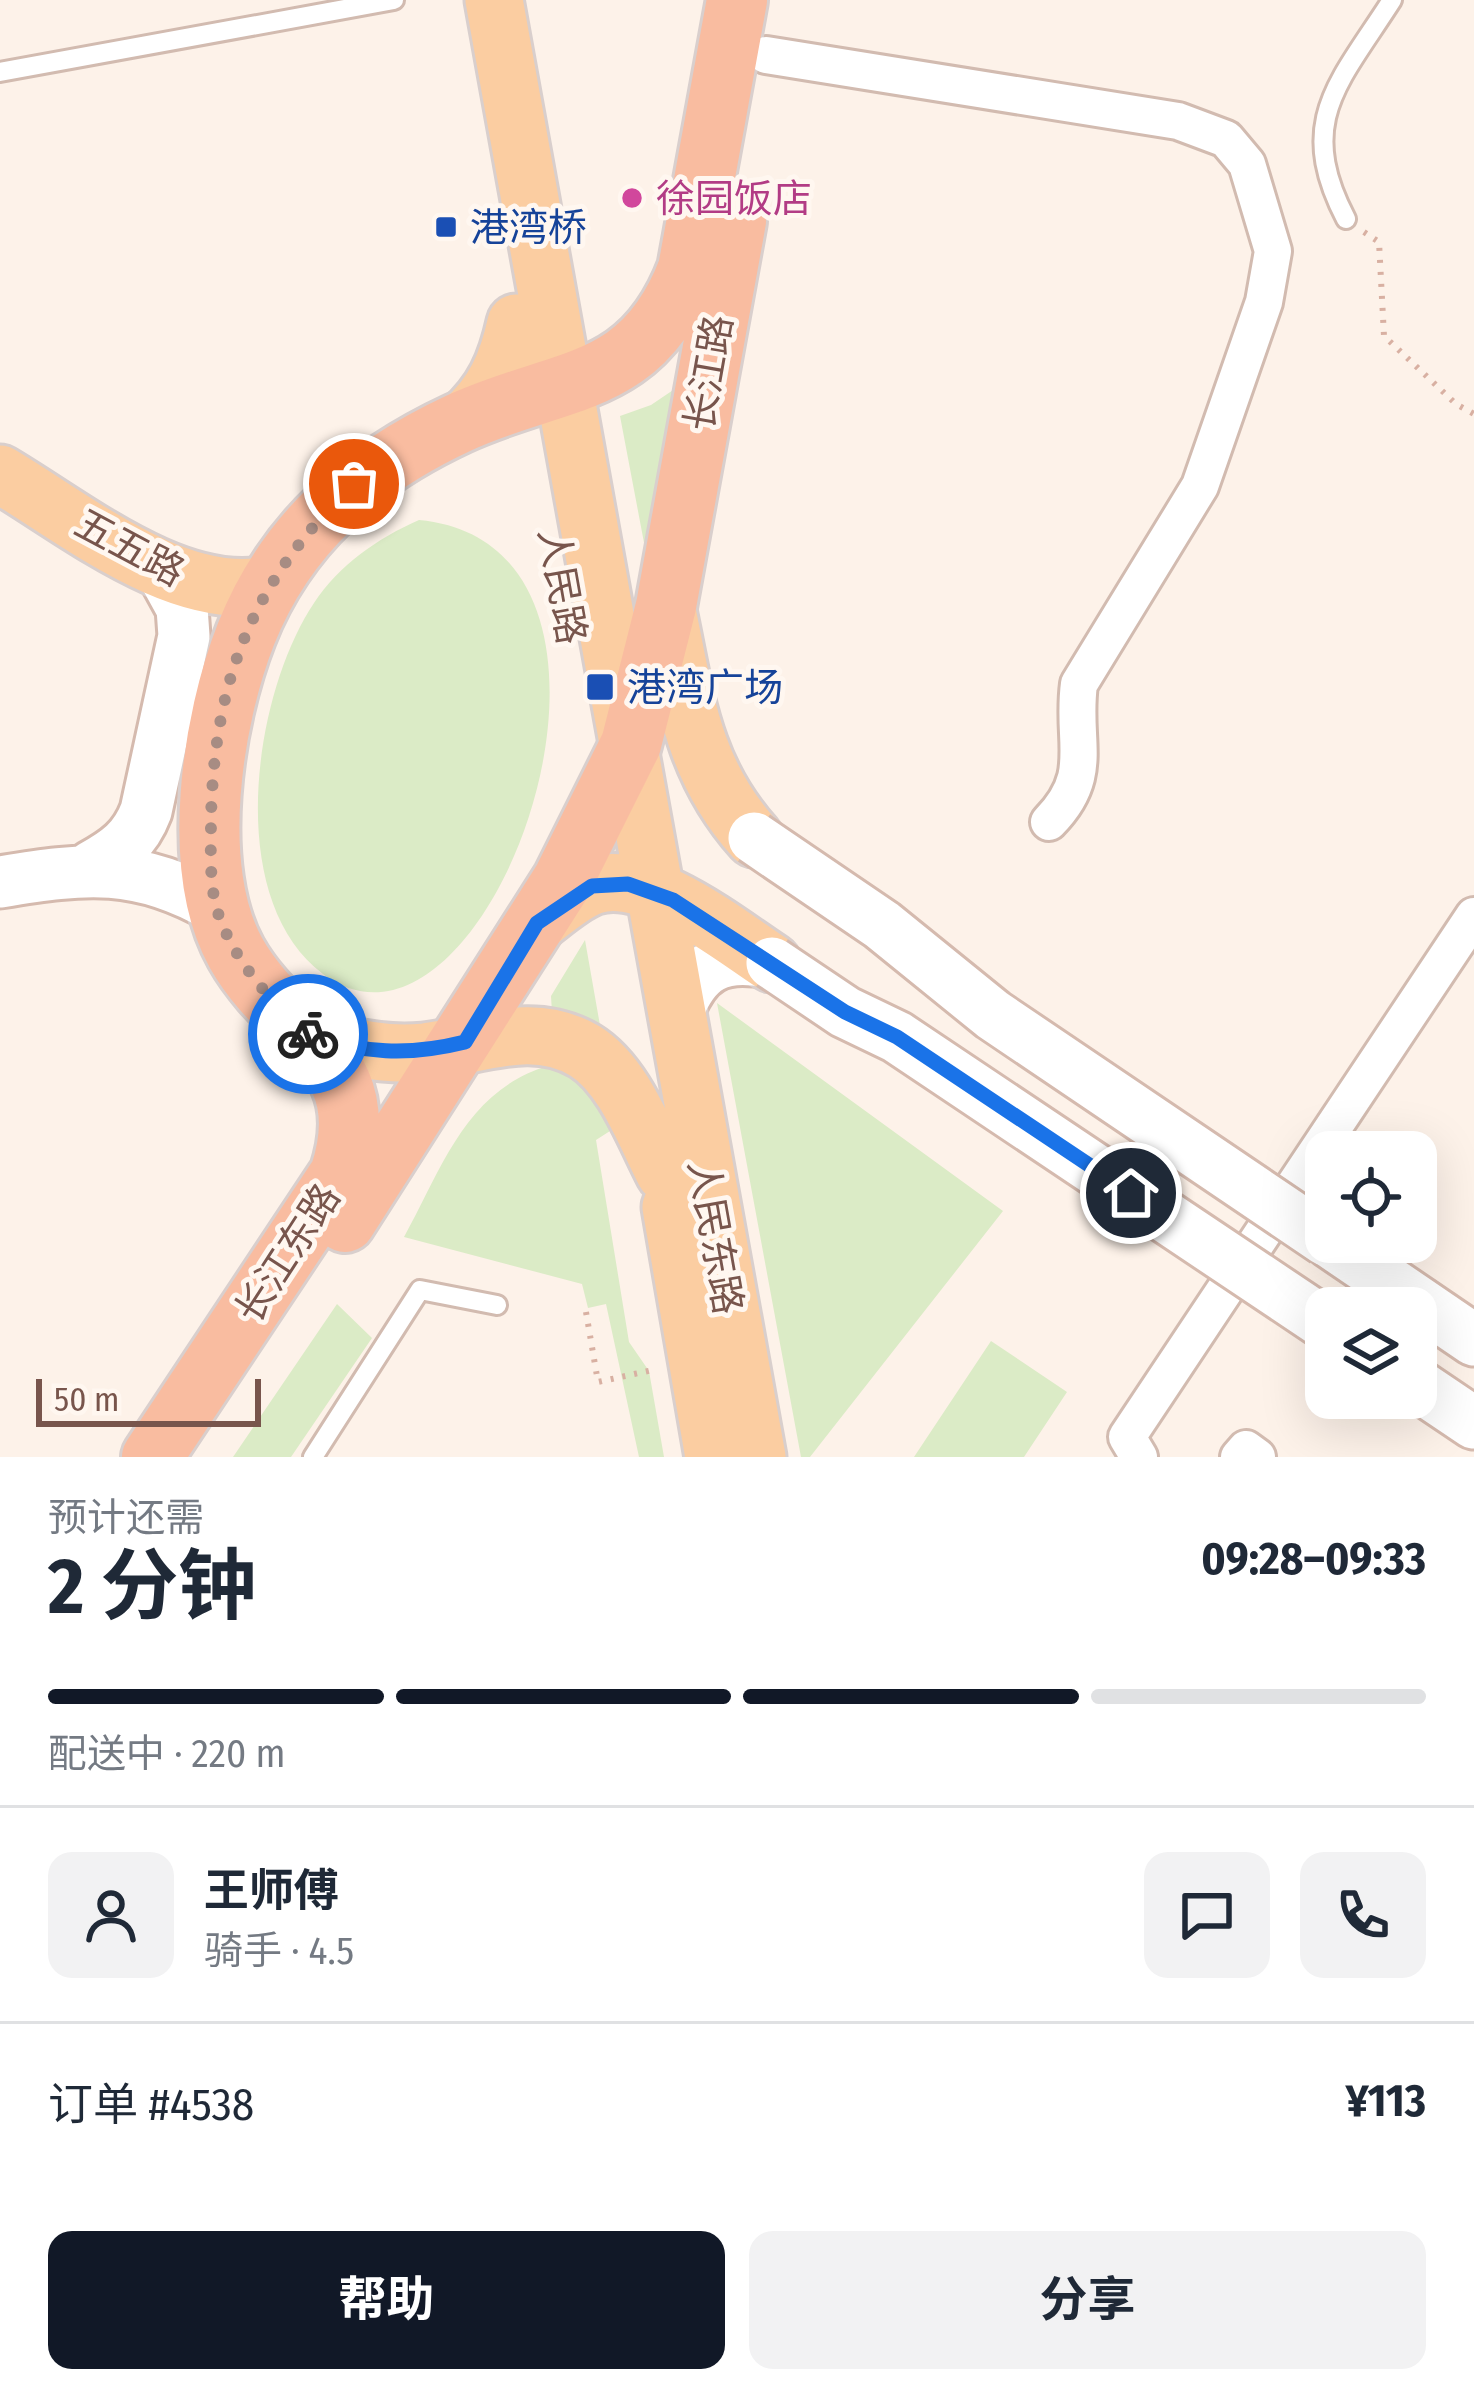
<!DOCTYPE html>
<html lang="zh">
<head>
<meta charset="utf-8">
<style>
  :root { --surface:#fff; --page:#f2f2f3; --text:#1f2937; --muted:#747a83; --line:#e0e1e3; --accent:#111827 }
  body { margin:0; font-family:"Fira Sans Condensed","Noto Sans SC",sans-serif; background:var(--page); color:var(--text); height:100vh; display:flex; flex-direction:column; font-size:45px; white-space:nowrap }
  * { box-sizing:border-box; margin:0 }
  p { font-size:39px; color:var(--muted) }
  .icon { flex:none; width:66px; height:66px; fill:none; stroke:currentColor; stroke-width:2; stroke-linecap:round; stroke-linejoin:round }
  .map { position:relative; height:1457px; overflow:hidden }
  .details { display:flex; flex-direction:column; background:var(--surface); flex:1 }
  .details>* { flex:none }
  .buttons { position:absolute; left:1305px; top:1131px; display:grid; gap:24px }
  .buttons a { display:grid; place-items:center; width:132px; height:132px; border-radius:24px; background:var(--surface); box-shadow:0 12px 48px #0002; font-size:60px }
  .scale { position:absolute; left:36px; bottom:30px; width:225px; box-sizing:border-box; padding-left:12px; border:6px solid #78554c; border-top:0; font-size:33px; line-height:42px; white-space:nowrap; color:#78554c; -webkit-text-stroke:9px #fff7f0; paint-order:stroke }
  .pin { position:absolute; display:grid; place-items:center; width:102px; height:102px; color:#fff; margin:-51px; border:6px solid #fff; border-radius:50%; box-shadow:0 3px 12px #0007 }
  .courier { position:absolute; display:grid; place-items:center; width:120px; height:120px; margin:-60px; border:9px solid #1a73e8; border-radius:50%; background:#fff; color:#222; box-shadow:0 3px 15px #0007 }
  .headline em { font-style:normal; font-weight:700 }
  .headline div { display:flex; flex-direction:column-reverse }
  .headline { display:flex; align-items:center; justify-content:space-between; height:204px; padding:0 48px }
  h1 { font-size:78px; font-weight:700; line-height:90px }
  .bar { display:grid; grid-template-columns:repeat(4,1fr); gap:18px 12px; align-content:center; height:144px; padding:0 48px }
  .bar i { height:15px; border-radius:9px; background:var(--line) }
  .bar .active { background:var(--accent) }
  .bar p { grid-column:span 4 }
  .line { display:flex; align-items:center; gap:30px; padding:0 48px; border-top:3px solid var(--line) }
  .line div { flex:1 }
  .round { display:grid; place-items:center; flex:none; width:126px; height:126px; border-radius:24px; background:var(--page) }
  .button { display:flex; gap:24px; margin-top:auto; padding:24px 48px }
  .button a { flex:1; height:138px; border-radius:24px; background:var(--accent); color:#fff; font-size:48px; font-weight:700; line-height:138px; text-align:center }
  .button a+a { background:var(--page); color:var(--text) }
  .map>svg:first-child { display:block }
  .green { fill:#dbebc6 }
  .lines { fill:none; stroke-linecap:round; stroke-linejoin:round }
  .service-casing { stroke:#d2bbb0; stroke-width:24 }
  .minor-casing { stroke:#d2bbb0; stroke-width:42 }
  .secondary-casing { stroke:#d5baae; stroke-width:57 }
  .primary-casing { stroke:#d9cfcd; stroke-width:63 }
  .trunk-casing { stroke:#d9cfcd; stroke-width:66 }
  .path { stroke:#d8b0a2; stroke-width:6; stroke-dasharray:3 9; stroke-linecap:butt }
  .service { stroke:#fff; stroke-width:18 }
  .minor { stroke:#fff; stroke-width:36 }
  .secondary { stroke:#fff; stroke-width:51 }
  .primary { stroke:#fbcda1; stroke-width:57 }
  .trunk { stroke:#f9bca0; stroke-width:60 }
  .secondary-bridge-casing { stroke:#d5baae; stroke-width:57; stroke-linecap:butt }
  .secondary-bridge { stroke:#fff; stroke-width:51 }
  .done { stroke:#a78c83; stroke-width:12; stroke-dasharray:0 21.6 }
  .route { stroke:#1a73e8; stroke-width:15 }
  .hotel-dot { fill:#d1479c; stroke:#fff7f0; stroke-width:4.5 }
  .transit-dot { fill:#1a4fb4; stroke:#fff7f0; stroke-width:4.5 }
  .labels { text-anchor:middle; stroke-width:10; stroke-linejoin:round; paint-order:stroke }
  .hotel-label { font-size:39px; fill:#b23c85; stroke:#fff7f0; text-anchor:start }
  .transit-label { font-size:39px; fill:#164399; stroke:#fff7f0; text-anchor:start }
  .street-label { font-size:39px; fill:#78554c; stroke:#fff7f0 }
</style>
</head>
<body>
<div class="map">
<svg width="1474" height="1457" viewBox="0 0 1474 1457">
  <rect width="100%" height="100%" fill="#fdf2e9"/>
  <!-- green -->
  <path class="green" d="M688,380L649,569L620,416L651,405Z
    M419,520C685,545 489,1099 323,974C223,899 253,694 314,603C339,565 378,538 419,520Z
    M585,940L601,1031L552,1013L551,996Z
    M717,1003L1003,1211L810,1457H801Z
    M550,1065C584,1079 596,1098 610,1131L596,1140L629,1342L649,1371L664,1457H639L606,1304L588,1308L582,1284L404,1237C443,1166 466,1090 550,1065Z
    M337,1304L372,1338L291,1457H233Z
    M991,1341L1067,1392L1024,1457H914Z"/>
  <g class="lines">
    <defs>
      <path id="service" d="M0,72L394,0
        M1346,219C1295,121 1339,83 1392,0
        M313,1457L420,1290L497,1305"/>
      <path id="minor" d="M766,55L1178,121L1226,139L1247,164L1273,251L1264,302L1200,486L1079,684C1071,743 1096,774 1049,822
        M1139,1457L1127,1437L1474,916
        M1239,1457L1246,1449L1257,1457"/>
      <path id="secondary" d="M91,867C118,852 135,840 146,811L184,636L182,608L160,568
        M0,882C85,868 138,862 216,907
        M676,1017C694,966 720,952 772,963
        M1330,1242L1474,1340
        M1416,1384L1474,1423"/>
      <path id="primary" d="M494,0L757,1457
        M462,422C494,394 507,364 516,323
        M0,474C76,519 177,603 268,585
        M666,606C685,695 691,768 754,838
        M537,923C553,911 573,893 592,886C645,866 730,936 772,963
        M308,1034C346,1048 383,1056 424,1052C479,1046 532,1019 585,1051C624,1075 645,1135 665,1173
        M671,1207L714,1457"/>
      <path id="trunk" d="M345,1222L563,880L631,744L666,606L736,221
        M152,1457L340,1174C379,1056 283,1037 236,953C189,869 212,720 246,634C286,533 362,468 459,423C561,376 642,390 688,269L737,0"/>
    </defs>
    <!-- service casing -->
    <use href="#service" class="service-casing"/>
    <!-- minor casing -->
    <use href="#minor" class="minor-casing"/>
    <!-- secondary casing -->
    <use href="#secondary" class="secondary-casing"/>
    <!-- primary casing -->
    <use href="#primary" class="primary-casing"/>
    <!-- trunk casing -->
    <use href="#trunk" class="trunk-casing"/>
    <!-- path -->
    <path class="path" d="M1364,232L1379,242L1384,336L1456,404L1474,414
      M586,1312L598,1382L657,1369"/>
    <!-- service -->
    <use href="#service" class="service"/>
    <!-- minor -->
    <use href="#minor" class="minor"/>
    <!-- secondary -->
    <use href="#secondary" class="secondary"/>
    <!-- primary -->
    <use href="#primary" class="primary"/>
    <!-- trunk -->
    <use href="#trunk" class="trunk"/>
    <defs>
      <path id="secondary-bridge" d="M754,838L882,925L993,1015L1326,1240
        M772,963L845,1012L897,1037L1326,1324"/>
    </defs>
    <!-- secondary-bridge casing -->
    <use href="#secondary-bridge" class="secondary-bridge-casing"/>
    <!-- secondary-bridge -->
    <use href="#secondary-bridge" class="secondary-bridge"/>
  </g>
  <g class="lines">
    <!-- done -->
    <path class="done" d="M308,1034C270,1001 233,960 217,910C209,883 211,847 211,819C214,679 253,580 354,484"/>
    <!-- route -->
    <path class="route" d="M308,1034C362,1054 409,1056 465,1042L537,923L592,886L628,884L673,900L845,1012L897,1037L1131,1193"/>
  </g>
  <!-- markers -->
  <circle class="hotel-dot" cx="632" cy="198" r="12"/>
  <g class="transit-dot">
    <rect x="434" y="215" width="24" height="24" rx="6"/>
    <rect x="585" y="672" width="30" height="30" rx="6"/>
  </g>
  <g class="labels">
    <!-- hotel labels -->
    <g class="hotel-label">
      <text x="656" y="212">徐园饭店</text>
    </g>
    <!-- transit labels -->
    <g class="transit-label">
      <text x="470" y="241">港湾桥</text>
      <text x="627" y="701">港湾广场</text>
    </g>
    <!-- street labels -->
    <g class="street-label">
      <text transform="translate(708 373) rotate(-80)" y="14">长江路</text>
      <text transform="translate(130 547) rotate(28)" y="14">五五路</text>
      <text transform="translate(563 586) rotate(80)" y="14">人民路</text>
      <text transform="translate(716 1237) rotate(80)" y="14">人民东路</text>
      <text transform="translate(287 1253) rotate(-57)" y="14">长江东路</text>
    </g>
  </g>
</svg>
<div class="buttons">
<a><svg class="icon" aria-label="locate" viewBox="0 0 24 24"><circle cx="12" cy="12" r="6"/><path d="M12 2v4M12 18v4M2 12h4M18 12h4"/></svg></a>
<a><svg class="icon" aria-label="layers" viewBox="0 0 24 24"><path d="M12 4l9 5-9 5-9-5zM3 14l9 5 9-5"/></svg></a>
</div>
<div class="scale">50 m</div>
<div class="pin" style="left:354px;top:484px;background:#ea580c"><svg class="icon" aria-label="bag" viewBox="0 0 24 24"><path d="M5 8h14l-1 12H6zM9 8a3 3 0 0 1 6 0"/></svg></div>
<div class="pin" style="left:1131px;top:1193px;background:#1f2937"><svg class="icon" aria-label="home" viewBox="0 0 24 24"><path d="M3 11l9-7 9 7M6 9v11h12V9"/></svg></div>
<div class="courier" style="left:308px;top:1034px"><svg class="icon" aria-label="bike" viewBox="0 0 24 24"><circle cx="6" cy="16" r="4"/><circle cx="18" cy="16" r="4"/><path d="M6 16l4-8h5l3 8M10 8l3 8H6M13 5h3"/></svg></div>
</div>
<section class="details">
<div class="headline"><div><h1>2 分钟</h1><p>预计还需</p></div><em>09:28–09:33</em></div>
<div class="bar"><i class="active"></i><i class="active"></i><i class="active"></i><i></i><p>配送中 · 220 m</p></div>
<div class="line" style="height:216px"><a class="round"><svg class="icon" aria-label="person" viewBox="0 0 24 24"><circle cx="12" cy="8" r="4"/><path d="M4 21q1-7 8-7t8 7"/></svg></a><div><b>王师傅</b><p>骑手 · 4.5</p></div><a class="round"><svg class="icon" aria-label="chat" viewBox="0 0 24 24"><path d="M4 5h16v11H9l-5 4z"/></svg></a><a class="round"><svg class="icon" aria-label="phone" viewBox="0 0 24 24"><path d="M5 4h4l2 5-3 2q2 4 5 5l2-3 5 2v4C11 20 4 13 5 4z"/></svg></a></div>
<div class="line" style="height:156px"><div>订单 #4538</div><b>¥113</b></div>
<div class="button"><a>帮助</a><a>分享</a></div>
</section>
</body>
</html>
